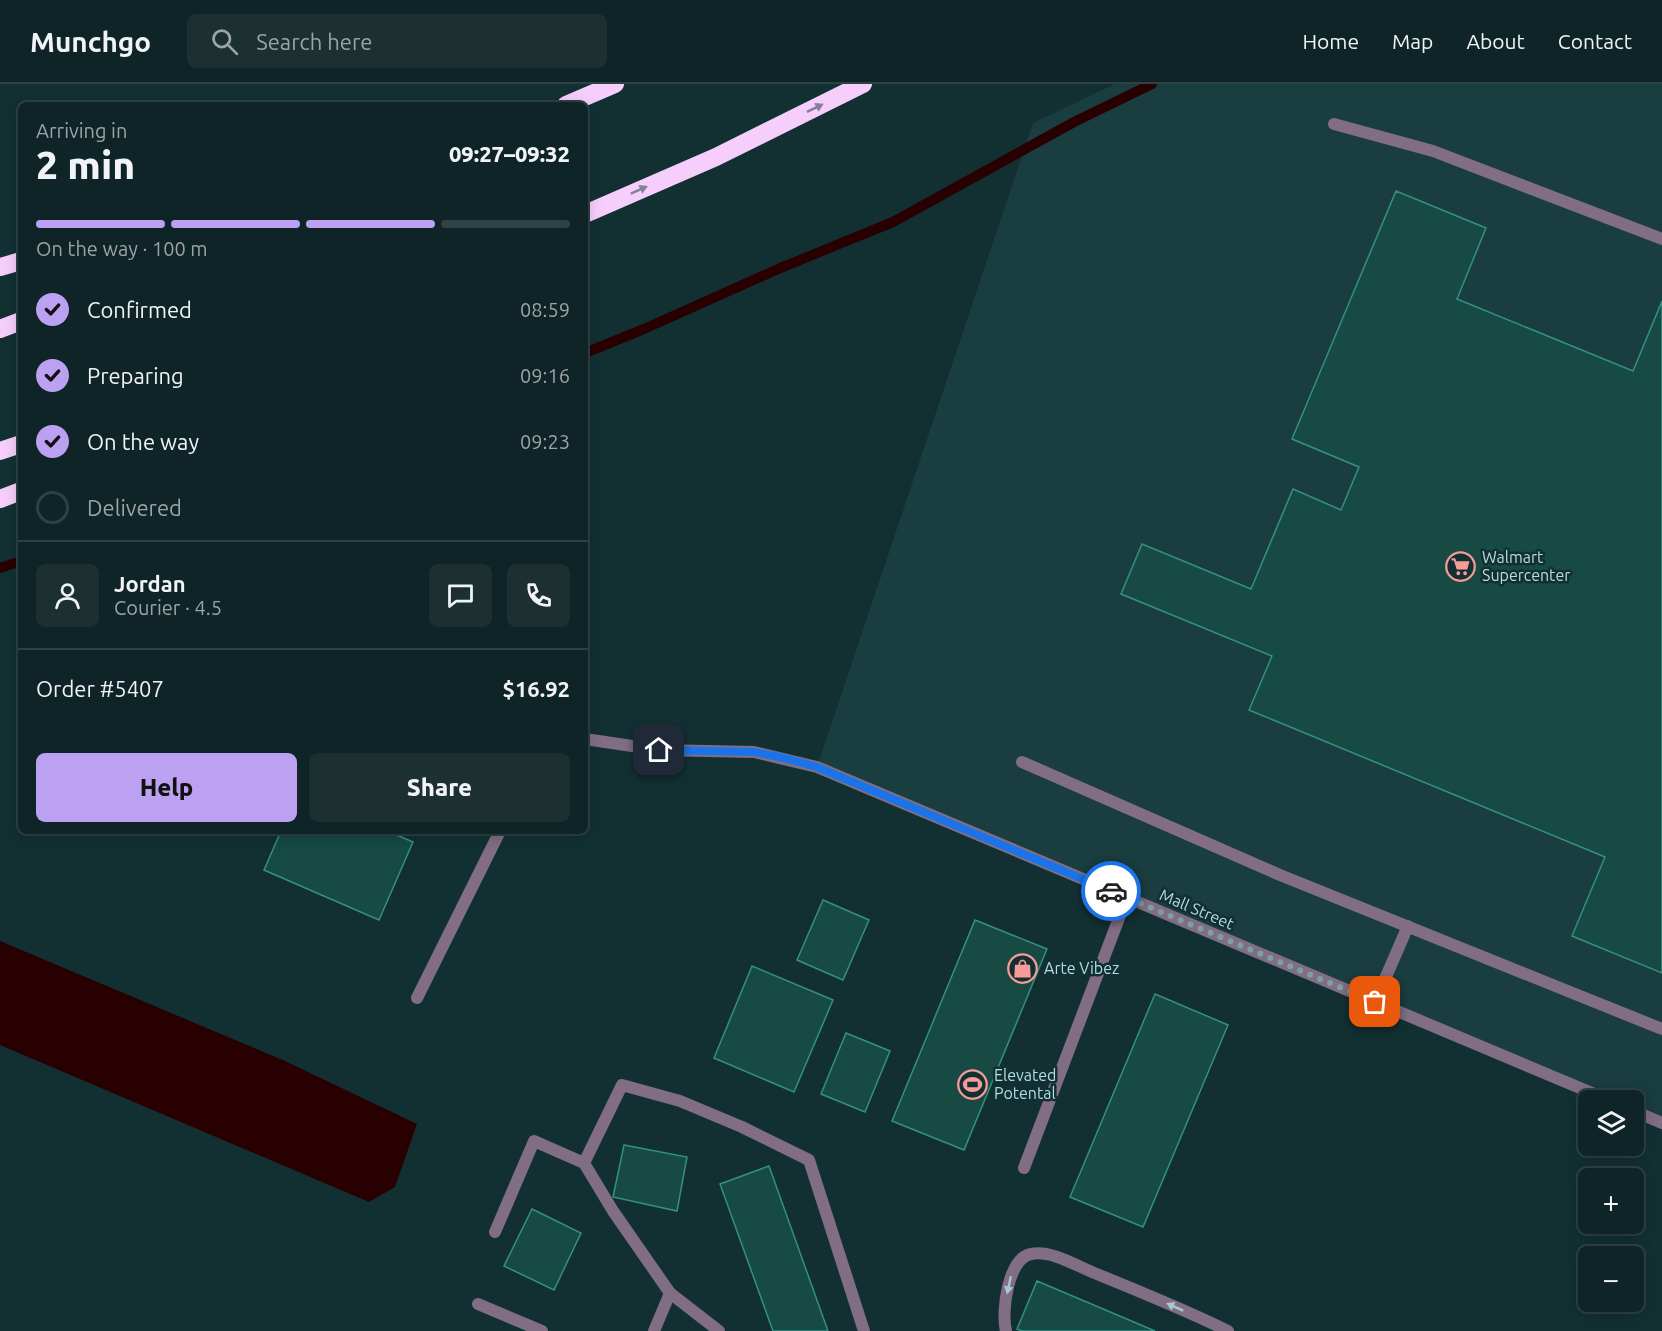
<!DOCTYPE html>
<html lang="en">
<head>
<meta charset="utf-8">
<style>
  :root { --surface:#0e2426; --page:#1c3032; --text:#f1f3f6; --muted:#9ba4a7; --line:#2e4143; --accent:#bca0f2 }
  body { margin:0; font-family:Ubuntu,sans-serif; background:var(--page); color:var(--text); height:100vh; display:flex; flex-direction:column; font-size:22px; white-space:nowrap }
  * { box-sizing:border-box; margin:0 }
  p { font-size:20px; color:var(--muted) }
  .icon { flex:none; width:33px; height:33px; fill:none; stroke:currentColor; stroke-width:2; stroke-linecap:round; stroke-linejoin:round }
  .map { position:relative; flex:1; overflow:hidden }
  .details { position:absolute; left:18px; top:18px; width:570px; height:732px; display:flex; flex-direction:column; background:var(--surface); border-radius:9px; box-shadow:0 3px 15px #0003,0 0 0 2px var(--line) }
  .details>* { flex:none }
  .controls { position:absolute; left:1578px; top:1006px; display:grid; gap:12px }
  .controls a { display:grid; place-items:center; width:66px; height:66px; border-radius:9px; background:var(--surface); box-shadow:0 3px 15px #0003,0 0 0 2px var(--line); font-size:30px }
  .pin { position:absolute; display:grid; place-items:center; width:51px; height:51px; color:#fff; margin:-26px; border-radius:12px; box-shadow:0 3px 9px #0006 }
  .courier { position:absolute; display:grid; place-items:center; width:60px; height:60px; margin:-30px; border:4px solid #1a73e8; border-radius:50%; background:#fff; color:#222; box-shadow:0 2px 8px #0007 }
  .head em { font-style:normal; font-weight:800 }
  .head div { display:flex; flex-direction:column-reverse }
  .head { display:flex; align-items:center; justify-content:space-between; height:102px; padding:0 18px }
  h1 { font-size:39px; font-weight:800; line-height:45px }
  .bar { display:grid; grid-template-columns:repeat(4,1fr); gap:9px 6px; align-content:center; height:72px; padding:0 18px }
  .bar i { height:8px; border-radius:4px; background:var(--line) }
  .bar .active { background:var(--accent) }
  .bar p { grid-column:span 4 }
  .line { display:flex; align-items:center; gap:15px; padding:0 18px; border-top:2px solid var(--line) }
  .line div { flex:1 }
  .round { display:grid; place-items:center; flex:none; width:63px; height:63px; border-radius:9px; background:var(--page) }
  ol { padding:0 18px; list-style:none }
  li { display:flex; align-items:center; gap:18px; height:66px }
  li p { margin-inline-start:auto }
  li .icon { padding:6px; border-radius:50%; background:var(--accent); color:#111; stroke-width:4 }
  li:last-child { color:var(--muted) }
  li i { width:33px; height:33px; border:3px solid var(--line); border-radius:50% }
  .button { display:flex; gap:12px; margin-top:auto; padding:12px 18px }
  .button a { flex:1; height:69px; border-radius:9px; background:var(--accent); color:#111; font-size:24px; font-weight:800; line-height:69px; text-align:center }
  .button a+a { background:var(--page); color:var(--text) }
  header { display:flex; align-items:center; gap:36px; box-sizing:border-box; height:84px; padding:0 30px; background:var(--surface); border-bottom:2px solid var(--line) }
  header strong { font-size:28px }
  nav { display:flex; gap:33px; margin-inline-start:auto; font-size:21px }
  .search { width:420px; height:54px; background:var(--page); display:flex; align-items:center; gap:15px; box-sizing:border-box; padding:0 21px; border-radius:9px; color:var(--muted); font-size:22px }
  .map>svg:first-child { display:block }
  .built { fill:#1a3d3f }
  .water { fill:#290002 }
  .lines { fill:none; stroke-linecap:round; stroke-linejoin:round }
  .stream { stroke:#290002; stroke-width:10 }
  .building { fill:#164a43; stroke:#349083; stroke-width:1.5 }
  .lane { stroke:#816d84; stroke-width:12 }
  .street { stroke:#816d84; stroke-width:12 }
  .highway { stroke:#f6cefc; stroke-width:18 }
  .oneway { fill:#847f97 }
  .oneway2 { fill:#a9c7ce }
  .done { stroke:#7ba0a4; stroke-width:6; stroke-dasharray:0 10.8 }
  .route { stroke:#1a73e8; stroke-width:8 }
  .labels { text-anchor:middle; stroke-width:5; stroke-linejoin:round; paint-order:stroke }
  .poi-label { font-size:16px; fill:#b3dde1; stroke:#123032; text-anchor:start }
  .street-label { font-size:16px; fill:#b3dde1; stroke:#123032 }
</style>
</head>
<body>
<header>
<strong>Munchgo</strong>
<div class="search"><svg class="icon" aria-label="search" viewBox="0 0 24 24"><circle cx="10" cy="10" r="6"/><path d="M15 15l6 6"/></svg>Search here</div>
<nav><a>Home</a><a>Map</a><a>About</a><a>Contact</a></nav>
</header>
<div class="map">
<svg width="1662" height="1247" viewBox="0 0 1662 1247">
  <rect width="100%" height="100%" fill="#123032"/>
  <!-- built -->
  <path class="built" d="M1115,0H1662V1038L1634,1026V1017H1612L817,683L1033,39Z"/>
  <!-- water -->
  <path class="water" d="M0,857L285,977L417,1040L395,1103L369,1118L0,961Z"/>
  <g class="lines">
    <!-- stream -->
    <path class="stream" d="M585,269L644,245L778,185L893,138L1074,38L1152,0
      M0,484L21,477"/>
  </g>
  <!-- building -->
  <path class="building" d="M1396,107L1486,144L1457,215L1633,287L1662,217V889L1572,852L1605,773L1249,626L1272,572L1121,510L1142,460L1251,505L1293,405L1341,426L1359,383L1292,355Z
    M281,747H393L392,749L413,758L379,836L264,786Z
    M823,816L869,836L843,896L797,876Z
    M975,836L1047,865L964,1066L892,1037Z
    M752,882L833,916L794,1008L714,974Z
    M1155,910L1228,941L1143,1143L1070,1113Z
    M846,949L890,967L865,1028L821,1010Z
    M624,1061L687,1073L677,1127L613,1113Z
    M769,1082L828,1247H773L720,1100Z
    M532,1125L581,1149L554,1206L504,1182Z
    M1037,1197L1155,1247H1022L1017,1245Z"/>
  <g class="lines">
    <!-- lane -->
    <path class="lane" d="M1334,40L1433,67L1662,155
      M585,655L659,666
      M1022,678L1280,791L1662,945
      M417,914L500,747
      M1375,918L1408,842
      M1024,1084L1127,813
      M495,1148L534,1057L584,1079
      M478,1220L542,1247
      M719,1247L670,1209L613,1127L584,1079L622,1001L680,1017L742,1043L809,1076L864,1247
      M1006,1247C1001,1228 1008,1174 1031,1170C1051,1166 1075,1181 1092,1188C1138,1207 1184,1225 1228,1247"/>
    <!-- street -->
    <path class="street" d="M659,666L754,668L817,683L1611,1017
      M1634,1027L1662,1039
      M654,1247L670,1209"/>
    <!-- highway -->
    <path class="highway" d="M566,21L615,0
      M585,130L716,73L863,0
      M0,183L21,177
      M0,245L21,237
      M0,367L21,360
      M0,415L21,407"/>
  </g>
  <!-- one-way arrows -->
  <defs><path id="oneway-solid" d="M-6-.8H1V-3.2L6.5 0L1 3.2V.8H-6Z" transform="scale(1.5)"/></defs>
  <g class="oneway">
    <use href="#oneway-solid" transform="translate(815 24) rotate(-26)"/>
    <use href="#oneway-solid" transform="translate(639 106) rotate(-24)"/>
  </g>
  <g class="oneway2">
    <use href="#oneway-solid" transform="translate(1009 1201) rotate(102)"/>
    <use href="#oneway-solid" transform="translate(1175 1223) rotate(-156)"/>
  </g>
  <g class="lines">
    <!-- done -->
    <path class="done" d="M1111,807L1375,918"/>
    <!-- route -->
    <path class="route" d="M659,666L754,668L784,674L817,683L1111,807"/>
  </g>
  <!-- icons -->
  <defs>
    <symbol id="supermarket-ring" viewBox="-11 -11 22 22"><circle r="9.5" fill="#123032" stroke="#f59b98" stroke-width="1.5"/><path d="M-6-5.5h2.5l.6 2H6L4.5 2H-2.5L-4.4-4H-6ZM-1.5 3.2a1.3 1.3 0 1 0 .1 0ZM3 3.2a1.3 1.3 0 1 0 .1 0Z" fill="#f59b98"/></symbol>
    <symbol id="shop-ring" viewBox="-11 -11 22 22"><circle r="9.5" fill="#123032" stroke="#f59b98" stroke-width="1.5"/><path d="M-5-2.5h2.3a2.7 3.5 0 0 1 5.4 0H5L5.5 6h-11ZM-1.5-2.5h3a1.5 2.3 0 0 0-3 0Z" fill="#f59b98"/></symbol>
    <symbol id="stadium-ring" viewBox="-11 -11 22 22"><circle r="9.5" fill="#123032" stroke="#f59b98" stroke-width="1.5"/><path d="M0-5a6.5 5 0 1 0 0 10a6.5 5 0 1 0 0-10ZM-3.5-1.8h7v3.6h-7Z" fill="#f59b98"/></symbol>
  </defs>
  <g fill-rule="evenodd">
    <use href="#supermarket-ring" x="1444" y="466" width="33" height="33"/>
    <use href="#shop-ring" x="1006" y="868" width="33" height="33"/>
    <use href="#stadium-ring" x="956" y="984" width="33" height="33"/>
  </g>
  <g class="labels">
    <!-- poi labels -->
    <g class="poi-label">
      <text x="1482" y="479">Walmart<tspan x="1482" dy="18">Supercenter</tspan></text>
      <text x="1044" y="890">Arte Vibez</text>
      <text x="994" y="997">Elevated<tspan x="994" dy="18">Potental</tspan></text>
    </g>
    <!-- street labels -->
    <g class="street-label">
      <text transform="translate(1197 825) rotate(23)" y="6">Mall Street</text>
    </g>
  </g>
</svg>
<div class="controls">
<a><svg class="icon" aria-label="layers" viewBox="0 0 24 24"><path d="M12 4l9 5-9 5-9-5zM3 14l9 5 9-5"/></svg></a>
<a>+</a>
<a>−</a>
</div>
<div class="pin" style="left:1375px;top:918px;background:#ea580c"><svg class="icon" aria-label="bag" viewBox="0 0 24 24"><path d="M5 8h14l-1 12H6zM9 8a3 3 0 0 1 6 0"/></svg></div>
<div class="pin" style="left:659px;top:666px;background:#1f2937"><svg class="icon" aria-label="home" viewBox="0 0 24 24"><path d="M3 11l9-7 9 7M6 9v11h12V9"/></svg></div>
<div class="courier" style="left:1111px;top:807px"><svg class="icon" aria-label="car" viewBox="0 0 24 24"><path d="M5 17H2v-5l4-1 3-4h7l3 4 3 1v5h-3M9 17h6M6 11h13"/><circle cx="7" cy="17" r="2"/><circle cx="17" cy="17" r="2"/></svg></div>
<section class="details">
<div class="head"><div><h1>2 min</h1><p>Arriving in</p></div><em>09:27–09:32</em></div>
<div class="bar"><i class="active"></i><i class="active"></i><i class="active"></i><i></i><p>On the way · 100 m</p></div>
<ol>
<li><svg class="icon" aria-label="check" viewBox="0 0 24 24"><path d="M5 12l5 5 9-10"/></svg>Confirmed<p>08:59</p></li>
<li><svg class="icon" aria-label="check" viewBox="0 0 24 24"><path d="M5 12l5 5 9-10"/></svg>Preparing<p>09:16</p></li>
<li><svg class="icon" aria-label="check" viewBox="0 0 24 24"><path d="M5 12l5 5 9-10"/></svg>On the way<p>09:23</p></li>
<li><i></i>Delivered</li>
</ol>
<div class="line" style="height:108px"><a class="round"><svg class="icon" aria-label="person" viewBox="0 0 24 24"><circle cx="12" cy="8" r="4"/><path d="M4 21q1-7 8-7t8 7"/></svg></a><div><b>Jordan</b><p>Courier · 4.5</p></div><a class="round"><svg class="icon" aria-label="chat" viewBox="0 0 24 24"><path d="M4 5h16v11H9l-5 4z"/></svg></a><a class="round"><svg class="icon" aria-label="phone" viewBox="0 0 24 24"><path d="M5 4h4l2 5-3 2q2 4 5 5l2-3 5 2v4C11 20 4 13 5 4z"/></svg></a></div>
<div class="line" style="height:78px"><div>Order #5407</div><b>$16.92</b></div>
<div class="button"><a>Help</a><a>Share</a></div>
</section>
</div>
</body>
</html>
